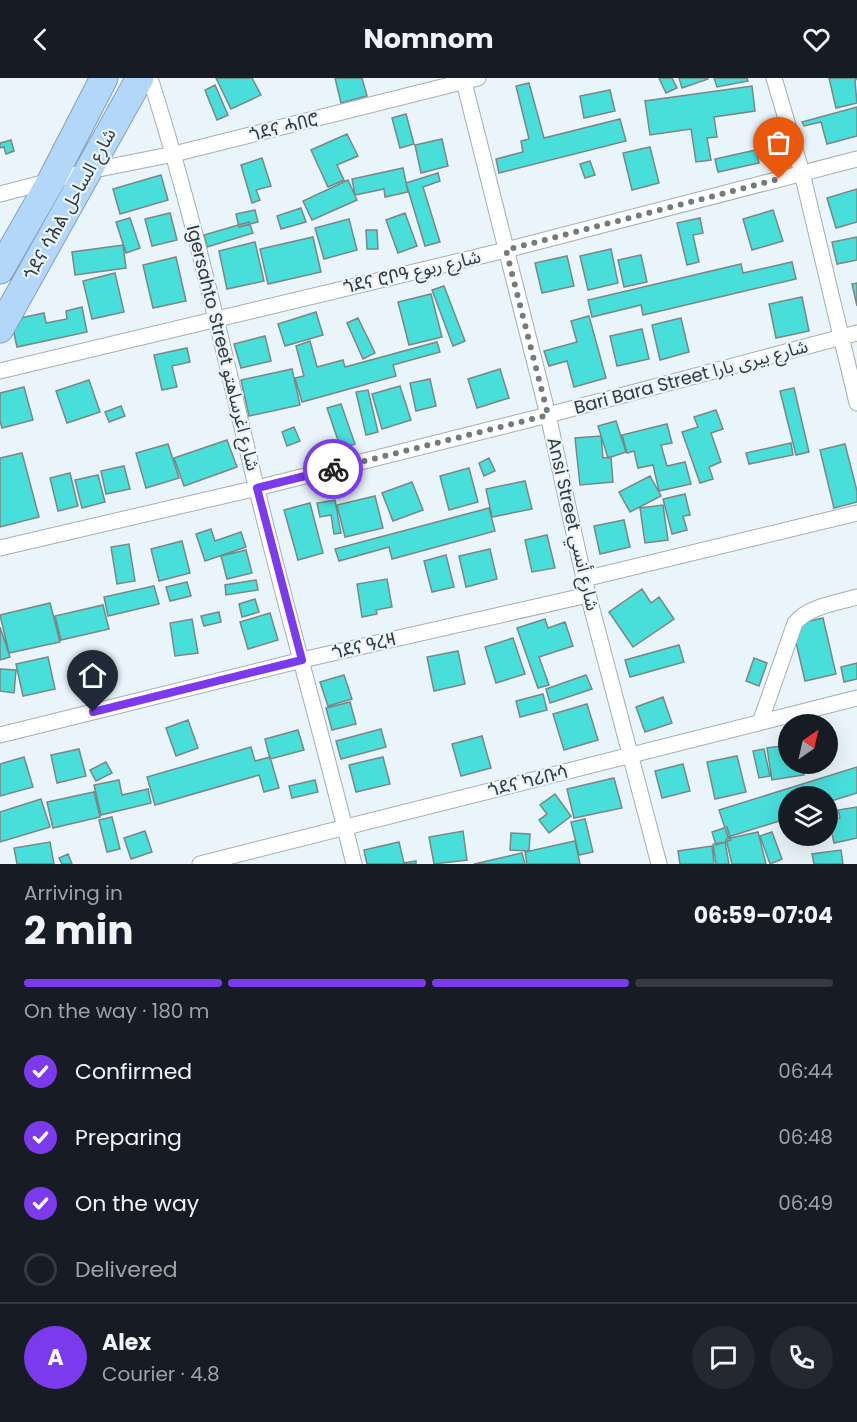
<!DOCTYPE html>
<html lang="en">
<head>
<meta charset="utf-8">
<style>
  :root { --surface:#171b24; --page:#242831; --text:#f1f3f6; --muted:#9ea1a6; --line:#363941; --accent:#7c3aed }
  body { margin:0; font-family:Poppins,"Noto Sans Arabic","Noto Sans Ethiopic",sans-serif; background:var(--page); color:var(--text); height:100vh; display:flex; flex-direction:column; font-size:22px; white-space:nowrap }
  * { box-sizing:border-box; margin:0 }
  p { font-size:20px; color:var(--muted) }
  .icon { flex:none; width:33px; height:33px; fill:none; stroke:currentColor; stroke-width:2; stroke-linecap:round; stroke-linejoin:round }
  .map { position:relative; height:786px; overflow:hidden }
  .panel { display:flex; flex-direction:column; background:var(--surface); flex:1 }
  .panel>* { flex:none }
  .needle { width:39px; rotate:34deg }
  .controls { position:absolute; left:778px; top:636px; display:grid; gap:12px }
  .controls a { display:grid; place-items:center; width:60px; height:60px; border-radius:50%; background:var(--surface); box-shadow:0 6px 24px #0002; font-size:30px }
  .pin { position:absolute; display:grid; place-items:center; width:51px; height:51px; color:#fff; margin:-62px -26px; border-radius:50% 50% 50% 0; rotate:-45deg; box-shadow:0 0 6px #0007 }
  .pin .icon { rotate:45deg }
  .courier { position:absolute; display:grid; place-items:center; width:60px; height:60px; margin:-30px; border:4px solid #7c3aed; border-radius:50%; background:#fff; color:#222; box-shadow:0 2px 8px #0007 }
  .overview em { font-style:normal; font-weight:700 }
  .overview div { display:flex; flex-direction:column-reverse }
  .overview { display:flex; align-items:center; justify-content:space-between; height:102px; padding:0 24px }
  h1 { font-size:39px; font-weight:700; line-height:45px }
  .bar { display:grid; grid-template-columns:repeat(4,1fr); gap:9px 6px; align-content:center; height:72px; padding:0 24px }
  .bar i { height:8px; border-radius:4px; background:var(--line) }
  .bar .current { background:var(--accent) }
  .bar p { grid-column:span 4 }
  .line { display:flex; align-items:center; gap:15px; padding:0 24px; border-top:2px solid var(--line) }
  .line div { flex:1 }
  .round { display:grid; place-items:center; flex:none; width:63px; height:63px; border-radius:32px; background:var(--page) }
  ol { padding:0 24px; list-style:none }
  li { display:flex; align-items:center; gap:18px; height:66px }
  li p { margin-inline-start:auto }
  li .icon { padding:6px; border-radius:50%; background:var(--accent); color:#fff; stroke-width:4 }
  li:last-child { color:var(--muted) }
  li i { width:33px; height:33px; border:3px solid var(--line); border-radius:50% }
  header { display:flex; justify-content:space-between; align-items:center; height:78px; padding:0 24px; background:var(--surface); font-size:27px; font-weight:700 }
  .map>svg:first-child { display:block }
  .building { fill:#48dfdb; stroke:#7b8686; stroke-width:1.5 }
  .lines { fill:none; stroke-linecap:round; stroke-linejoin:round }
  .street-casing { stroke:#a4afb3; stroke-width:17 }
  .highway-casing { stroke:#87a0b6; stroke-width:29 }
  .street { stroke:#fff; stroke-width:15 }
  .highway { stroke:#b3d7f9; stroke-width:27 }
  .done { stroke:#737b7d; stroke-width:6; stroke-dasharray:0 10.8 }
  .route { stroke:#7c3aed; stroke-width:8 }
  .labels { text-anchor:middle; stroke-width:4.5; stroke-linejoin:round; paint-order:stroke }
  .street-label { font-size:18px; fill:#34393a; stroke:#e9f5fa }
</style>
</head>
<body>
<header><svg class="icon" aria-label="back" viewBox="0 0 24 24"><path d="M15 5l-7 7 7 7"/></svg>Nomnom<svg class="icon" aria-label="heart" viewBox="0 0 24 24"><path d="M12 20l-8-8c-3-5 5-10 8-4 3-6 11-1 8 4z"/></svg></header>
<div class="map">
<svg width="857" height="786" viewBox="0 0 857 786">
  <rect width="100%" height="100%" fill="#e9f5fa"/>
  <!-- building -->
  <path class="building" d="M216,0H252L261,17L231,31Z
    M335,0H362L367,18L341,25Z
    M659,0H672L677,10L666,15Z
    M679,0H708V1L682,10Z
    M714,0H747L748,3L717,9Z
    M829,0H857L855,3L857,25L836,30Z
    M529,5L544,60L620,41L626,63L499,95L496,81L523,74L521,63L529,61L516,8Z
    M215,7L228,37L217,42L205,12Z
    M752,8L755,33L714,39L717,59L707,60L711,82L696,84L691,51L650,57L645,23Z
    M610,12L615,33L584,40L580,18Z
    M857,29V58L827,66L821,44L804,48L802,44Z
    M406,36L414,66L400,70L392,40Z
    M347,56L358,78L337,87L344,102L328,109L311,72Z
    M442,61L448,88L421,95L415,67Z
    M11,62L14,73L6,76L4,69L0,70V65Z
    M650,69L659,105L632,112L623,75Z
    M756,72L759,85L718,94L715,81Z
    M262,80L271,108L256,112L260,122L252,125L241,87Z
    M590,83L595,97L585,100L580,86Z
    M403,90L408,114L385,119L384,111L355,117L352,101Z
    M438,95L440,103L423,109L440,164L425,168L406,105Z
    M161,97L168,122L120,136L113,111Z
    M348,102L357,122L312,142L303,123Z
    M857,111V144L836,150L827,120Z
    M301,130L306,144L281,151L277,138Z
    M255,132L258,144L239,149L236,136Z
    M773,132L783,163L752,172L743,141Z
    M170,135L177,162L152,168L145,141Z
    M405,135L417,168L398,175L386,142Z
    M130,140L140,170L126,175L116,144Z
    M700,140L703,155L693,157L699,184L687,187L677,145Z
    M349,141L357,172L324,181L315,150Z
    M249,144L253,155L207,169L204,157Z
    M366,152H377L378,171H367Z
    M313,159L321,194L268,206L260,171Z
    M857,159V182L837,186L832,164Z
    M255,164L264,203L227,211L219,173Z
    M123,167L126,190L75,197L72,174Z
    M611,171L618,205L588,212L580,178Z
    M641,177L647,204L624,209L618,182Z
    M567,178L574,208L542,215L535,185Z
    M176,179L186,223L153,230L143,187Z
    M792,184L796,201L643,237L641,227L592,239L588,222L741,186L743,195Z
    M115,195L124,234L92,241L83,203Z
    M857,205V228L852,206Z
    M444,208L465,263L453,268L432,212Z
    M431,216L442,259L409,267L398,224Z
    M802,219L809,253L776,260L769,226Z
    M82,229L87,254L17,269L11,242L44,235L46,245L67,241L66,233Z
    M316,234L323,257L285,268L278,246Z
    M589,238L606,300L574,309L567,283L549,288L544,273L577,264L571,243Z
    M358,240L375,275L363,281L347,245Z
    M681,240L689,274L660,282L652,247Z
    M642,251L649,281L617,288L610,258Z
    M265,258L271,283L241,290L234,266Z
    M310,263L317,289L343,282L345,289L437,264L440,274L393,287L396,298L302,324L295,300L304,298L296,268Z
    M187,270L190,284L172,288L177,309L162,312L154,277Z
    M292,291L300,327L249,338L241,302Z
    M500,291L509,320L477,330L468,301Z
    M430,301L436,328L416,333L410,305Z
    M89,302L100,334L67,345L56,313Z
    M400,308L411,342L382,351L372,316Z
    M24,309L33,342L2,350L0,343V315Z
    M794,310L809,374L796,377L780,313Z
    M368,312L378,354L366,357L356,314Z
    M341,326L355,366L341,371L327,330Z
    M121,328L125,338L109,344L105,334Z
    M716,332L723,351L711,355L721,384L709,389L713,401L700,405L682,354L698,349L694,339Z
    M616,343L626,374L608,380L598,348Z
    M667,346L672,365L661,367L667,388L685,384L691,406L659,413L653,387L638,390L634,373L627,375L622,357Z
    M294,349L300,363L287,368L282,354Z
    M601,358L603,380L611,379L613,404L580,407L575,360Z
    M227,362L237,389L184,408L174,380Z
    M791,365L793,377L749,386L746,375Z
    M168,366L179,400L146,410L136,375Z
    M845,366L857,413V424L834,430L820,372Z
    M22,375L39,439L0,449V380Z
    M489,380L495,393L484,398L479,385Z
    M124,388L130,411L106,416L101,393Z
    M469,390L478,424L449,432L440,398Z
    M70,395L78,428L58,433L50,400Z
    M98,397L105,424L82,430L75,402Z
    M650,398L661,418L630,434L619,414Z
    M525,403L532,431L492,439L486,411Z
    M412,404L423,432L393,443L382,415Z
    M685,416L690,437L683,438L687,452L672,456L663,421Z
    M375,418L383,450L345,459L337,427Z
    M335,422L341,455L334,456L331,437L320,439L317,425Z
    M310,425L323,475L298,482L284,432Z
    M663,427L668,462L645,465L640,430Z
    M489,430L495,453L392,481L389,469L339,483L335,471Z
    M624,442L630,469L600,476L594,448Z
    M211,451L215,463L241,454L246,469L205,483L196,456Z
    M547,457L555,490L532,494L525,462Z
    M182,463L190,495L159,503L151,471Z
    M129,466L135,503L117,506L111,469Z
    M490,471L497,501L466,509L459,478Z
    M246,472L252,495L227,501L221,478Z
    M446,477L454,509L432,514L424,483Z
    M387,501L392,529L376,532L377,536L362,539L357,506Z
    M256,502L258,512L226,517L225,507Z
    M187,504L191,518L170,523L166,509Z
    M154,508L159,526L108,538L104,519Z
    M642,511L651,525L659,519L674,541L633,569L609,534Z
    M255,521L259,534L242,539L239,526Z
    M50,525L60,564L9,575L0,537Z
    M103,527L109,551L61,562L55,538Z
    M219,534L221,544L204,548L201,538Z
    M270,535L278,562L248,571L240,544Z
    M823,540L836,596L805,603L792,547Z
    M192,541L198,575L175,578L170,545Z
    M545,541L548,550L565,544L573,568L539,579L549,607L538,610L517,550Z
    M0,549L10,579L0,582Z
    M513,560L525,596L496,605L485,569Z
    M679,567L684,584L630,599L625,582Z
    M458,573L465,606L434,613L427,579Z
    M48,579L55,611L23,618L16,586Z
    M754,580L767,585L759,608L746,603Z
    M857,585V601L844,604L841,589Z
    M0,591L16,592L14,615L0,613Z
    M344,597L352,621L328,628L320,604Z
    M586,597L592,611L550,625L546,611Z
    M543,616L547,632L520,639L516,623Z
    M663,619L672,645L645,654L636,629Z
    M350,624L356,646L332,652L326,630Z
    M587,626L598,662L564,672L553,636Z
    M188,642L198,670L176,678L166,650Z
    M381,651L386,669L341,681L336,663Z
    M298,652L304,672L270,681L265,661Z
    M482,658L491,690L461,698L452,666Z
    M789,667V686H802L804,697L772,702L767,670Z
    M251,669L255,683L270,679L279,710L264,714L259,697L155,727L147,699Z
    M79,671L86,698L57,705L51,677Z
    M764,671L770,698L759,700L753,673Z
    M737,678L746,714L715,721L707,684Z
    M24,679L33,709L0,718V686Z
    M383,679L390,706L356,714L349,687Z
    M106,684L112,695L96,703L90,692Z
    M683,686L690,713L662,720L655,693Z
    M857,689V715L828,724V718H789V740L728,759L719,732Z
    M614,700L622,730L574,740L567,711Z
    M119,702L122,717L148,711L151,725L101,737L94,707Z
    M315,702L318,714L292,720L289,708Z
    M94,714L100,739L53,750L47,724Z
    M555,716L571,738L549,755L539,742L547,736L540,727Z
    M41,721L50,749L0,764V734Z
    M857,729V760L834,765L829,742L840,740L838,732Z
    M112,739L120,771L107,774L99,742Z
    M585,741L593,774L579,777L571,744Z
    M727,749L731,762L716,767L712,754Z
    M145,753L152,774L131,781L124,760Z
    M463,753L467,782L434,786L429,759Z
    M758,754L766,786H732L726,761Z
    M772,754L782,781L770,786L760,758Z
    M511,755L530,756L529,773L510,772Z
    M575,763L580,786H527L525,774Z
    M50,764L54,786H17L14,770Z
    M399,764L404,785L416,783V786H367L364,772Z
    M725,764L729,786H716L713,766Z
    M712,768L714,786H680L678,773Z
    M841,772L843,786H814L812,776Z
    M522,775L525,786H474Z
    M68,776L72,786H62L59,780Z"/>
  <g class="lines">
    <defs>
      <path id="street" d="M150,0C193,134 223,271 256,408C287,535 323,660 354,786
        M463,0L548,337L584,501L659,786
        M774,0L802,95L857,325
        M0,116L89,93L174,76L478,0
        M0,293L506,172L857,81
        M0,470L257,410L548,337L857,255
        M584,501L857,435
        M761,642L795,545C809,528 837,525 857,519
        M0,657L302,582L588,517
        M200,786L857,620"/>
      <path id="highway" d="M0,192L51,103L104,0
        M0,251L140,0"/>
    </defs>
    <!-- street casing -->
    <use href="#street" class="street-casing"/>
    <!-- highway casing -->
    <use href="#highway" class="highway-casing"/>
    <!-- street -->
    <use href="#street" class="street"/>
    <!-- highway -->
    <use href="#highway" class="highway"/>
  </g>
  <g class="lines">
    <!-- done -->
    <path class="done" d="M333,391L548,337L506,172L779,101"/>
    <!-- route -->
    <path class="route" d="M93,634L302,582L257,410L333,391"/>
  </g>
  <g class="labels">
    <!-- street labels -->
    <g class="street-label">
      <text transform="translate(284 49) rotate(-14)" y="6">ጎደና ሓበሮ</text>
      <text transform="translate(70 126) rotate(-61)" y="6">ጎደና ሳሕል شارع الساحل</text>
      <text transform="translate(412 194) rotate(-13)" y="6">ጎደና ሮቦዓ شارع ربوع</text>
      <text transform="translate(223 270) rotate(76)" y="6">Igersahto Street شارع اغرساهتو</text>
      <text transform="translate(691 299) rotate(-15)" y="6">Bari Bara Street شارع بيرى بارا</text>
      <text transform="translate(573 446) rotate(77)" y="6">Ansi Street شارع أنسي</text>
      <text transform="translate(364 568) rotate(-13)" y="6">ጎደና ዓረዛ</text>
      <text transform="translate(528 703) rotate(-14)" y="6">ጎደና ካሪቡሳ</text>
    </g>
  </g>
</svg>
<div class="controls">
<a><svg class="needle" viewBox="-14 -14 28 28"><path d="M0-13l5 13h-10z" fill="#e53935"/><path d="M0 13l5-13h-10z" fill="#9ea1a6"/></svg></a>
<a><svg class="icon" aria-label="layers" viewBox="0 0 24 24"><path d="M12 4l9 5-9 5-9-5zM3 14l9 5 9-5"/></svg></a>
</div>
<div class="pin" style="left:779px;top:101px;background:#ea580c"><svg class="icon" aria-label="bag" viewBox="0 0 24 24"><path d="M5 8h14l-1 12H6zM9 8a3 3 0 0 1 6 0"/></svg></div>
<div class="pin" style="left:93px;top:634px;background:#1f2937"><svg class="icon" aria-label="home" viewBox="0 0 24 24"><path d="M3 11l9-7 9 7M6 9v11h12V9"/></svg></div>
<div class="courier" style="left:333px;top:391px"><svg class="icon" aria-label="bike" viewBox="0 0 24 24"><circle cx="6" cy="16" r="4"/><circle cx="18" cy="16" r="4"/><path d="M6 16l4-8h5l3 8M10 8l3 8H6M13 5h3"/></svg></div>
</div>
<section class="panel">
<div class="overview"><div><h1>2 min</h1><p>Arriving in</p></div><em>06:59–07:04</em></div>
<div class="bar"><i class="current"></i><i class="current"></i><i class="current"></i><i></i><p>On the way · 180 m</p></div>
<ol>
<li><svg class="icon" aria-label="check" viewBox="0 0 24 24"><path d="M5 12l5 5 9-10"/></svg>Confirmed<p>06:44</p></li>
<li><svg class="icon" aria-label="check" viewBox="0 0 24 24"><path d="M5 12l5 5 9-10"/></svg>Preparing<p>06:48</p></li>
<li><svg class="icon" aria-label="check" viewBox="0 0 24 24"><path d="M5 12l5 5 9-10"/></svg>On the way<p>06:49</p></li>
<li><i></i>Delivered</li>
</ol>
<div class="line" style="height:108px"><b class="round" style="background:var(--accent);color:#fff">A</b><div><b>Alex</b><p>Courier · 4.8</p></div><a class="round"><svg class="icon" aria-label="chat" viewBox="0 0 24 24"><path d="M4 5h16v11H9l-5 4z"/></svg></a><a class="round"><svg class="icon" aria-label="phone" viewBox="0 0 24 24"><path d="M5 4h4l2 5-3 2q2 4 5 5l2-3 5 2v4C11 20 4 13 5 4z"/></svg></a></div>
</section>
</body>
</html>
